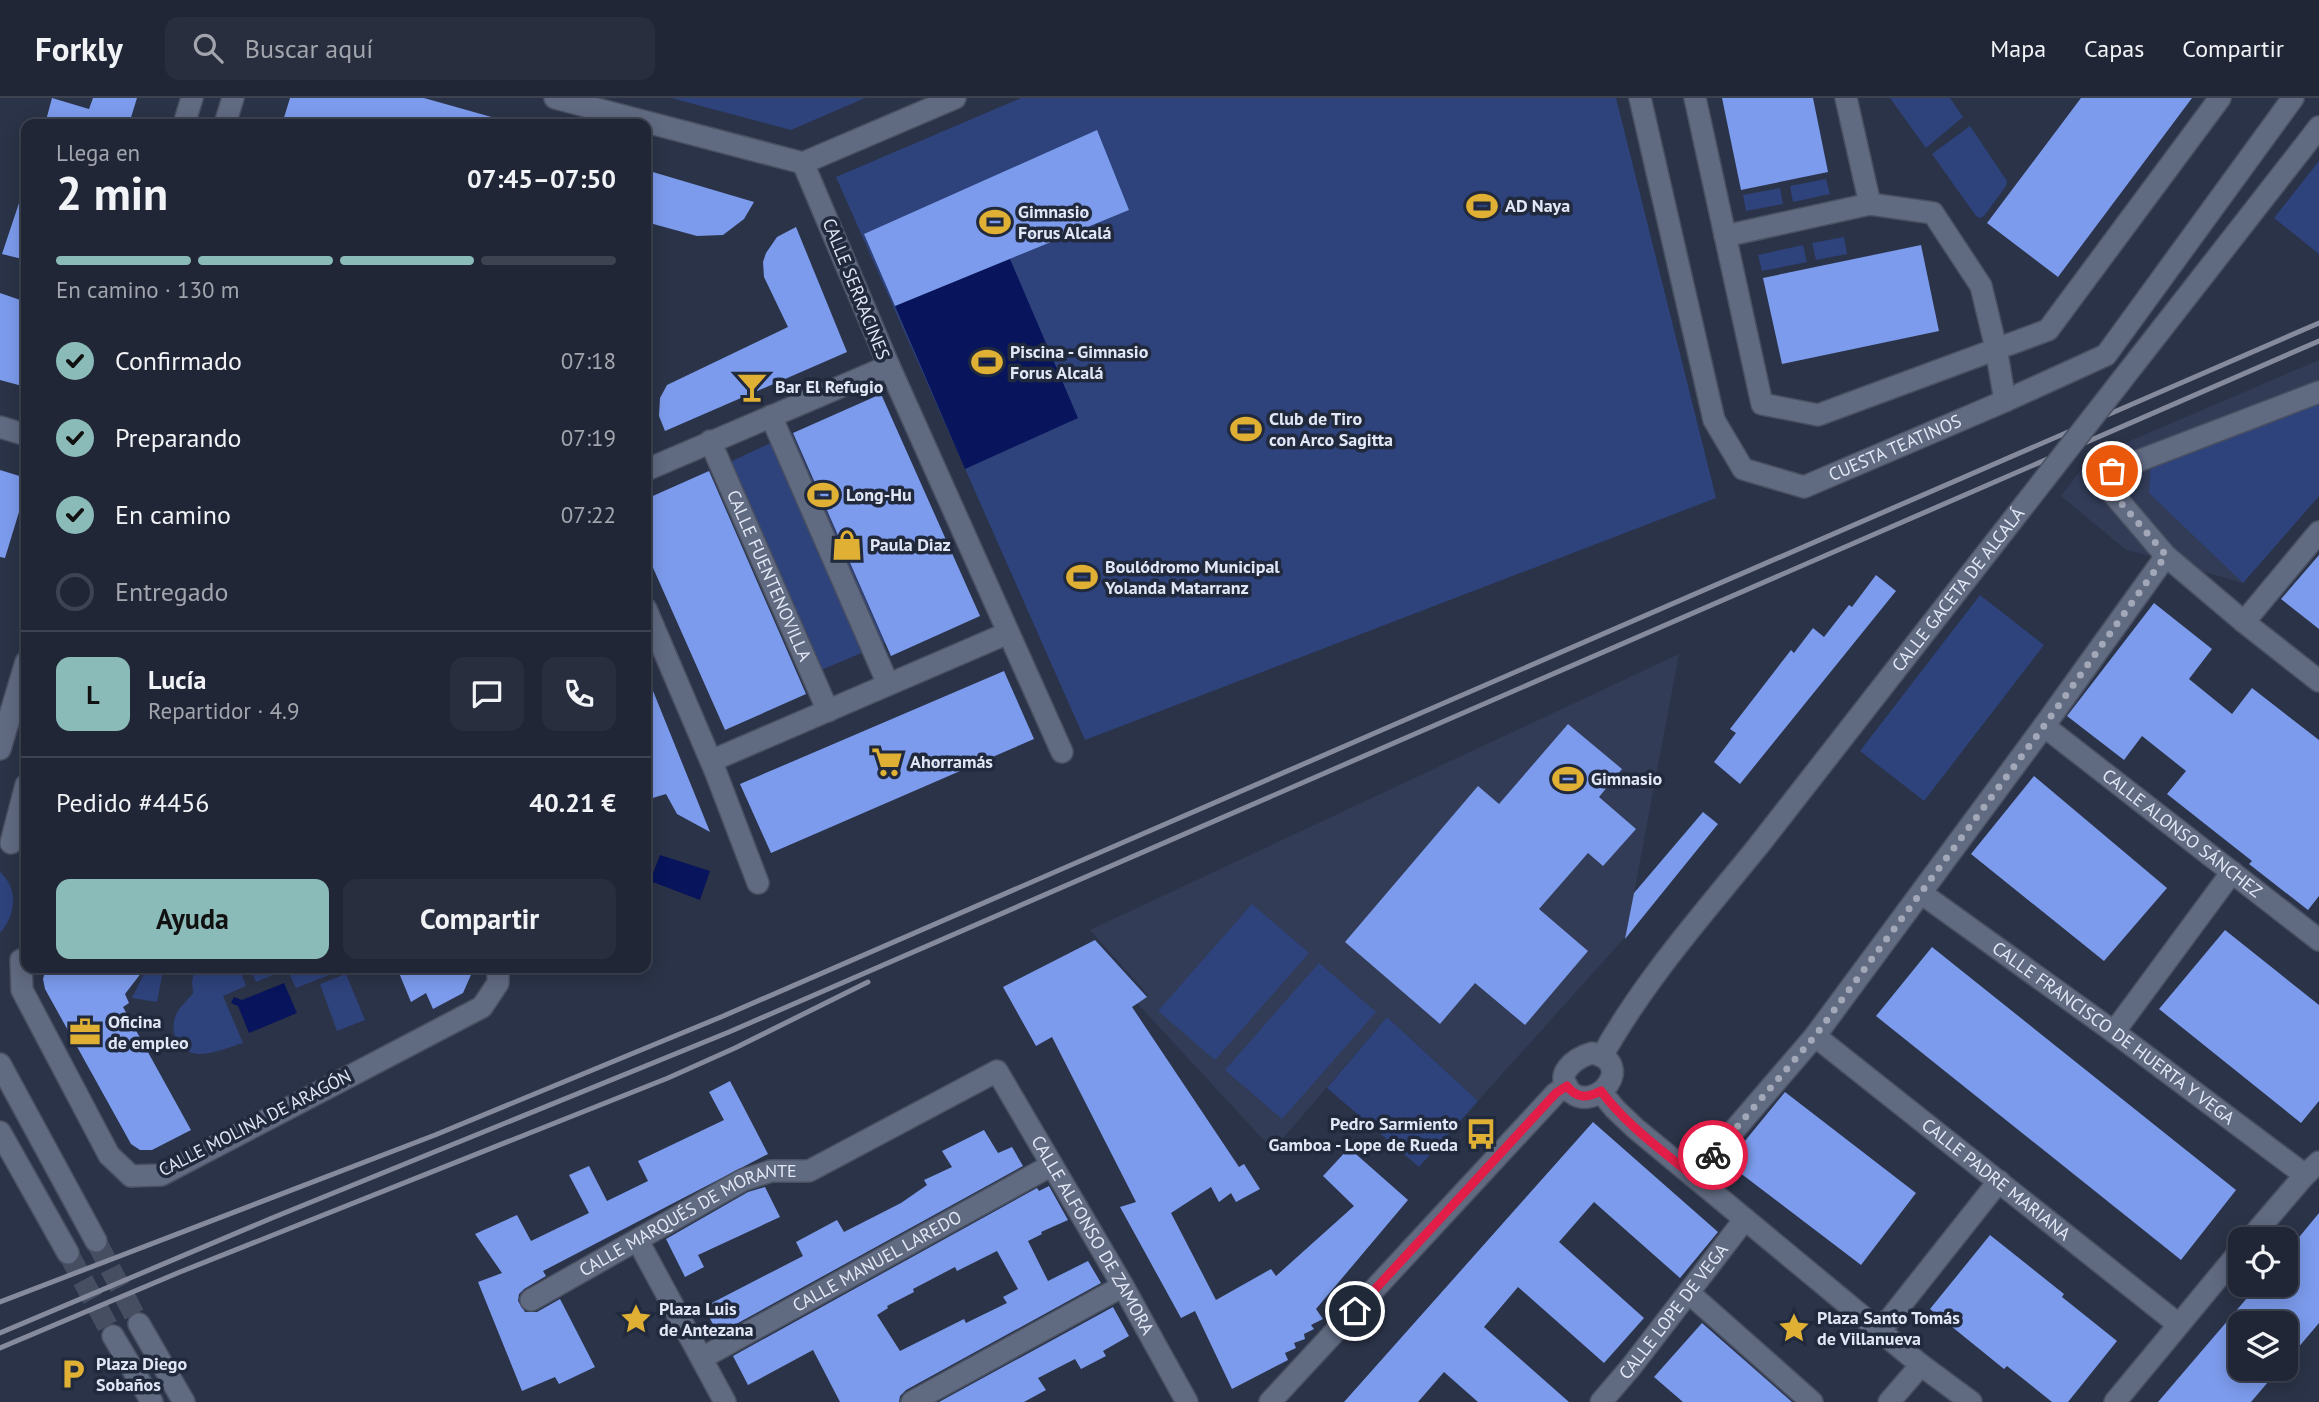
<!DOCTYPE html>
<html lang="es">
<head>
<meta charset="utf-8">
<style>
  :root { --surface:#202636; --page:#282e3e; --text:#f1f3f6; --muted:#a2a5ad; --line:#3d4351; --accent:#8bbbb9 }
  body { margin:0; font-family:"PT Sans",sans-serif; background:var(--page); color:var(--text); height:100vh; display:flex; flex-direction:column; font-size:26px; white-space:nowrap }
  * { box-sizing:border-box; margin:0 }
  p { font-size:23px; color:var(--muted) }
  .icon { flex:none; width:38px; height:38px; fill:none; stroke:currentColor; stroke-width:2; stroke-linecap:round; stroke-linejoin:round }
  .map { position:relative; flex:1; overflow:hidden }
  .details { position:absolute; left:21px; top:21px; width:630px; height:854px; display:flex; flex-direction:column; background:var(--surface); border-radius:14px; box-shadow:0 4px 18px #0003,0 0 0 2px var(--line) }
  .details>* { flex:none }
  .controls { position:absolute; left:2228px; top:1129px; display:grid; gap:14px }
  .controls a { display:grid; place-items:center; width:70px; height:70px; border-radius:14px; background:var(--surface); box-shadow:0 4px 18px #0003,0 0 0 2px var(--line); font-size:35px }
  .pin { position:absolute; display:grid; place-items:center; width:60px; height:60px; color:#fff; margin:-30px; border:4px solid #fff; border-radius:50%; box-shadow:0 2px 7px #0007 }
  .courier { position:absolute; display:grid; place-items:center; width:70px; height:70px; margin:-35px; border:5px solid #e11d48; border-radius:50%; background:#fff; color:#222; box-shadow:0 2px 9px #0007 }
  .headline em { font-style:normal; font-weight:700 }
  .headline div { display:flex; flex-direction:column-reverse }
  .headline { display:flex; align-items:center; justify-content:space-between; height:119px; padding:0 35px }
  h1 { font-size:46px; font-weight:700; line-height:52px }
  .bar { display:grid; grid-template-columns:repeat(4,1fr); gap:10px 7px; align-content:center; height:84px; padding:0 35px }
  .bar i { height:9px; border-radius:5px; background:var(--line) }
  .bar .selected { background:var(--accent) }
  .bar p { grid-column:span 4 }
  .line { display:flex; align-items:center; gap:18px; padding:0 35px; border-top:2px solid var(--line) }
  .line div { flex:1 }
  .round { display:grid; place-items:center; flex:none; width:74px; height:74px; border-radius:14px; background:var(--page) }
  ol { padding:0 35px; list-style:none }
  li { display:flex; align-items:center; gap:21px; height:77px }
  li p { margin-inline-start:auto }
  li .icon { padding:7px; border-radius:50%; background:var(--accent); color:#111; stroke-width:4 }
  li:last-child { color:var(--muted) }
  li i { width:38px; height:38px; border:4px solid var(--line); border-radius:50% }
  .primary-button { display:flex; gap:14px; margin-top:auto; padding:14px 35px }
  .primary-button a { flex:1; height:80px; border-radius:14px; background:var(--accent); color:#111; font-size:28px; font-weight:700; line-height:80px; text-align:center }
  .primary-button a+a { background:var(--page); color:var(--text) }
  header { display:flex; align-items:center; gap:42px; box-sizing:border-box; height:98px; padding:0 35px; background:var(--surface); border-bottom:2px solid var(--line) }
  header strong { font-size:33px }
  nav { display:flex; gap:38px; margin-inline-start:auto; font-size:24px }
  .search { width:490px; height:63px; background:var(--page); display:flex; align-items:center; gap:18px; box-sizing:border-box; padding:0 24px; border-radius:14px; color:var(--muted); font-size:26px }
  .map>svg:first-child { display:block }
  .built { fill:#323c57 }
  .green { fill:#2e427b }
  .water { fill:#08145b }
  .building { fill:#7c9bec; fill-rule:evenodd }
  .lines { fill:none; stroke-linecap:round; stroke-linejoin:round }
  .street-tunnel { stroke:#464e62; stroke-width:21; stroke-dasharray:21 10; stroke-linecap:butt }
  .street-casing { stroke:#495062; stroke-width:24 }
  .street { stroke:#606a81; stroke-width:21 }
  .rail { stroke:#858b9d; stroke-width:5 }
  .street-bridge-casing { stroke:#495062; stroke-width:24; stroke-linecap:butt }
  .street-bridge { stroke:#606a81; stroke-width:21 }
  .done { stroke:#a2a8b8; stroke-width:7; stroke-dasharray:0 12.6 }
  .route { stroke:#e11d48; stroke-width:9 }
  .labels { text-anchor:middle; stroke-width:7; stroke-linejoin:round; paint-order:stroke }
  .poi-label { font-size:18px; font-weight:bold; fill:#e2e7f5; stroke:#21293d; text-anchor:start }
  .street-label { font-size:18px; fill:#e2e7f5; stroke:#21293d }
</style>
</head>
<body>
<header>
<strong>Forkly</strong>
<div class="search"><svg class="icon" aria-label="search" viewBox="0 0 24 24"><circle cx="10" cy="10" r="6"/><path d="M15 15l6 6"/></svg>Buscar aquí</div>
<nav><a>Mapa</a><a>Capas</a><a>Compartir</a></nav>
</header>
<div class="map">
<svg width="2319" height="1304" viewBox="0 0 2319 1304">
  <rect width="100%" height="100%" fill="#2b3348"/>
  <!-- built -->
  <path class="built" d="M2319,262V398L2243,485L2125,451L2061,398L2090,360Z
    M1679,556L1634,795L1636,827L1478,1003L1387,919L1273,1052L1137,905L1148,897L1090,832Z"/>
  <!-- green -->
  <path class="green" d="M671,0H865L791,32Z
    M1021,0H1616L1716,400L1085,642L836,79Z
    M1890,0H1950L1963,19L1926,50Z
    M1970,28L2007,83L2006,88L1984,118L1980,120L1976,118L1932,56Z
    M2319,63V156L2274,120Z
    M1826,81L1830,96L1793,104L1790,88Z
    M1780,90L1783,106L1746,113L1743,97Z
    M1844,139L1847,156L1816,162L1812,145Z
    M1803,147L1807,164L1762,173L1758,157Z
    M2319,302V398L2243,485L2149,395L2151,365Z
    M792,335L885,545L807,578L715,371Z
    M1980,497L2044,547L1924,703L1860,653Z
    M0,774C19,791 16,817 0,835Z
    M1252,806L1309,855L1215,962L1158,913Z
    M1319,865L1376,914L1282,1021L1225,972Z
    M147,870H158L162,878L157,904L132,900Z
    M198,870H239L246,888L223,898L243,945C229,949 214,956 200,956C180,956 168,935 176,917C179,909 188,902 193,895L192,883L195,871Z
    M250,870H347L296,890L287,871L256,884Z
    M346,876L365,922L337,933L320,886Z
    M1387,919L1478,1003L1419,1069L1327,990Z"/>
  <!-- water -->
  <path class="water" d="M1010,161L1078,320L965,371L895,208Z
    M660,757L710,773L700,802L650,783Z
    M284,885L297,915L249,935L238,908L231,905L234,899L242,902Z"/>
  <!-- building -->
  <path class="building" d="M52,0L89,11L93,0H137L129,26H45Z
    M290,0H424L495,20L494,26H364L347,22L335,26H282Z
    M1722,0H1813L1828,74L1741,92Z
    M2081,0H2192L2058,179L1987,125Z
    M1097,32L1129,112L895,208L864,136Z
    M646,72L754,104L744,121L723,137L697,138L646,124Z
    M22,96H26V162L2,156Z
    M796,129L847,254L665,333L659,318L660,300L667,287L788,229L764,179L763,164L766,155L777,139Z
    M1921,147L1939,233L1782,266L1763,180Z
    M0,195L26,204V289L0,282Z
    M881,296L980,518L891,558L793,335Z
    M0,372L26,380V391L5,460L0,459Z
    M709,373L806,596L725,632L646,454V401Z
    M2319,457V531L2281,501Z
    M1876,477L1896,493L1740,686L1714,664L1736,635L1730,631L1791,552L1794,555L1813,530L1824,539L1849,507L1852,509Z
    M2154,505L2212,551L2189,581L2232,616L2252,590L2319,642V798L2308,812L2249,766L2252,763L2167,696L2186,673L2142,638L2124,662L2067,618Z
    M1004,573L1034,641L771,755L740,686Z
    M647,578L710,734L677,716L666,696L646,702Z
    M1568,626L1622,671L1599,699L1636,731L1603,768L1588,755L1539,811L1588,853L1525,927L1475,885L1440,926L1345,844L1478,688L1499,706Z
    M2034,678L2167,790L2104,863L1971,756Z
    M1703,714L1718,726L1625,841L1634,795Z
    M2225,832L2319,907V1003L2301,1025L2159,911Z
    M1095,842L1147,899L1132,909L1239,1069L1244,1066L1260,1091L1236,1104L1231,1095L1219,1104L1211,1089L1171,1115L1216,1202L1271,1171L1276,1178L1354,1108L1323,1078L1349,1050L1408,1102L1316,1211L1323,1221L1311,1227L1314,1231L1304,1236L1305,1241L1294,1245L1296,1250L1285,1255L1288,1262L1232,1291L1195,1213L1181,1220L1120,1109L1136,1104L1052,939L1036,948L1003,889Z
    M1932,849L2236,1092L2181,1162L1876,918Z
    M46,870H145L125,896L129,905L123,909L191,1032L152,1052H140L131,1046L45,891L43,881Z
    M397,870H474L463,895L433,911L426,895L411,904Z
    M730,983L768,1056L543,1173L546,1178L524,1191L519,1196L518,1203L525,1214H537L560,1201L595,1269L559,1286L555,1279L522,1293L478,1184L502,1175L475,1136L517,1117L531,1143L589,1115L569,1077L589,1068L607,1103L648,1083L638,1063L724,1022L709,994Z
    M1785,994L1916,1095L1861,1167L1727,1065Z
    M1593,1024L1718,1134L1680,1180L1594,1104L1559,1144L1644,1220L1604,1265L1518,1189L1484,1229L1569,1304H1478L1444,1274L1418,1304H1344Z
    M984,1032L998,1055L1012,1049L1023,1068L718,1236L704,1209L803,1158L796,1144L837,1122L844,1134L901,1105L927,1087L924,1082L952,1069L942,1053Z
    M1049,1088L1068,1122L1041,1134L1042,1136L1028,1143L1048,1183L1088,1163L1101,1185L906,1292L900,1298L899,1304H840L813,1252L748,1287L733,1258L1037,1090L1039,1093ZM997,1153L1018,1191L1003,1199L1007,1205L966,1225L964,1221L900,1253L877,1217L888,1210L887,1208L914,1194L913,1191L955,1169L957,1173Z
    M765,1089L780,1119L698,1157L704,1169L685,1179L666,1141L748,1094Z
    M2319,1115V1225L2286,1264V1225H2240V1270H2280L2251,1304H2158L2259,1186H2286V1155Z
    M1990,1137L2064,1196L2062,1199L2117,1243L2068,1304H2052L2007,1268L2004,1271L1930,1211Z
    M1113,1209L1129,1238L1103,1253L1106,1258L1081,1271L1075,1261L1038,1280L1046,1292L1024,1304H939Z
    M1702,1225L1775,1289L1792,1304H1683L1654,1279Z"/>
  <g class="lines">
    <!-- street-tunnel -->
    <path class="street-tunnel" d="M96,1143L139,1226
      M68,1155L113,1238"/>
    <defs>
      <g id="street">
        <path d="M555,0L803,65L955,0"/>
        <path id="s1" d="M1640,0L1714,322L1743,371L1804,389L2005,303L2106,257L2293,0"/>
        <path d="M1695,0L1762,306L1818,317L2048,232L2220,0"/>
        <path d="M1846,0L1870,106"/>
        <path d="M184,26L192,0"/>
        <path d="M225,26L233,0"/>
        <path d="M2302,51L2319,29"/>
        <path d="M1725,138L1870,106L1933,115L1981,188L1996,250L2005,303"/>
        <path d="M889,268L1062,654"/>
        <path d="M2319,294L2112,373L2108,390L2166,458L2244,524L2319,583"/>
        <path d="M771,318L888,586"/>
        <path d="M0,329L26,337"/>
        <path id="s2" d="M710,343L828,613"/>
        <path d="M646,372L889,268L803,65"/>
        <path d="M646,511L716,675L758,785"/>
        <path d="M2244,524L2319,434"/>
        <path id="s3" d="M2044,628L2319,842"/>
        <path d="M0,651L26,564"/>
        <path d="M711,663L1008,535"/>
        <path d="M11,745L26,687"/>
        <path id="s4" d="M1921,795L2114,934L2305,1077"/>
        <path d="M21,862L22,892L109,1057L131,1078L161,1077L482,909L498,885V870"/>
        <path d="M2114,934L2232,774"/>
        <path id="s5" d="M1815,938L2178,1226"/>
        <path d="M1592,955C1637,965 1597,1014 1572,995C1551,977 1575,960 1592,955Z"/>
        <path d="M1602,958C1645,881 1704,815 1759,747"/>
        <path d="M0,966L96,1143"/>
        <path d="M1601,994L1615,1011L1635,1030L1921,1267L1971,1304"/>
        <path d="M0,1034L68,1155"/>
        <path d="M1694,1079L1815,938L2044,628L2166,458"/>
        <path d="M2250,1141L2305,1077L2319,1064"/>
        <path d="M638,1143L725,1304"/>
        <path d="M1689,1195L1812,1304"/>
        <path id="s6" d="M531,1202L743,1082L771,1073H809L997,973L1123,1188L1187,1304"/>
        <path d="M139,1226L184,1304"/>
        <path d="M1881,1232L1999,1083"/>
        <path d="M113,1238L152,1304"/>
        <path id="s7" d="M702,1260L1052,1067"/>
        <path d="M912,1304L1123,1188"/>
        <path d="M1270,1304L1556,995L1567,988"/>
        <path id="s8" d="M1601,1304L1631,1269L1745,1121"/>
        <path d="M1889,1304L1921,1267"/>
        <path d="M2115,1304L2240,1153"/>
      </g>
    </defs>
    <!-- street casing -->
    <use href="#street" class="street-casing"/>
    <!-- street -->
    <use href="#street" class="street"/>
    <!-- rail -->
    <path class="rail" d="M0,1204L435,1037L721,919L2319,225
      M0,1235L272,1120L729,934L2319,243
      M0,1250L180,1174L668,980L735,950L868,884"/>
    <defs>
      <g id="street-bridge">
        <path id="s9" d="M1759,747L2302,51"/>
      </g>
    </defs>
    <!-- street-bridge casing -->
    <use href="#street-bridge" class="street-bridge-casing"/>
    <!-- street-bridge -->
    <use href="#street-bridge" class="street-bridge"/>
  </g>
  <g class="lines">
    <!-- done -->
    <path class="done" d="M1713,1057L1815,938L2044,628L2166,457L2108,390L2112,373"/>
    <!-- route -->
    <path class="route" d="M1355,1213L1556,995L1567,988C1577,1001 1587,1000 1601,993C1627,1028 1662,1052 1694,1079L1713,1057"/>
  </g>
  <!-- icons -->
  <defs>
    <symbol id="stadium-bare" viewBox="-9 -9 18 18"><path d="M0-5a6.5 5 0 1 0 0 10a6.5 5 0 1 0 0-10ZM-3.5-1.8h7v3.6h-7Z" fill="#dfb034" stroke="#21293d" stroke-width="2.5" paint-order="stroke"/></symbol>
    <symbol id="bar-bare" viewBox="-9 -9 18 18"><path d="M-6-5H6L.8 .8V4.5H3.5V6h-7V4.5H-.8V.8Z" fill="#dfb034" stroke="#21293d" stroke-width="2.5" paint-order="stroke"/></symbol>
    <symbol id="shop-bare" viewBox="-9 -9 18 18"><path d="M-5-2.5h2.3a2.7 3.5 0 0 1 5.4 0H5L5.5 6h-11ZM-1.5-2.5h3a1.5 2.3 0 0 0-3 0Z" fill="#dfb034" stroke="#21293d" stroke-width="2.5" paint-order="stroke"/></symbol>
    <symbol id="supermarket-bare" viewBox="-9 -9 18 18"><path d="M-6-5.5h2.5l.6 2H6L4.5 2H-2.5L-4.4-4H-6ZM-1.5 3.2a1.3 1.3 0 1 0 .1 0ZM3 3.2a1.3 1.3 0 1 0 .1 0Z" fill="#dfb034" stroke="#21293d" stroke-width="2.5" paint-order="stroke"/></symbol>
    <symbol id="office-bare" viewBox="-9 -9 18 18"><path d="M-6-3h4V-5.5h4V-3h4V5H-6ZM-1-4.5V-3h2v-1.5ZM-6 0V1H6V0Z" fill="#dfb034" stroke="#21293d" stroke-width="2.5" paint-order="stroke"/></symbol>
    <symbol id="bus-bare" viewBox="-9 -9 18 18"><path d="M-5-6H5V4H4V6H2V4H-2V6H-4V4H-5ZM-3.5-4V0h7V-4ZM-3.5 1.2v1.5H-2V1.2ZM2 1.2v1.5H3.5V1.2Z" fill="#dfb034" stroke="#21293d" stroke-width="2.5" paint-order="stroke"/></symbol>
    <symbol id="sight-bare" viewBox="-9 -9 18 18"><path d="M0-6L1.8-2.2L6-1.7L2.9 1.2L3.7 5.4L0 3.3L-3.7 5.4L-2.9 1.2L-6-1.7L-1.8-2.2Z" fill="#dfb034" stroke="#21293d" stroke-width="2.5" paint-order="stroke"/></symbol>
    <symbol id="parking-bare" viewBox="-9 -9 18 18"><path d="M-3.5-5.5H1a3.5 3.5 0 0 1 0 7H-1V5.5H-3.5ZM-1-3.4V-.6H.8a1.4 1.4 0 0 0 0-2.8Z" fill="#dfb034" stroke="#21293d" stroke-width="2.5" paint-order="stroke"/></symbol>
  </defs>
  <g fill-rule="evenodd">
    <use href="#stadium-bare" x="1460" y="86" width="44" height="44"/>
    <use href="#stadium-bare" x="973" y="102" width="44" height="44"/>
    <use href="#stadium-bare" x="965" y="242" width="44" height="44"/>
    <use href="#bar-bare" x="730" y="267" width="44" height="44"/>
    <use href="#stadium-bare" x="1224" y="309" width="44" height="44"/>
    <use href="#stadium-bare" x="801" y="375" width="44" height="44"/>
    <use href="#shop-bare" x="825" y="425" width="44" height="44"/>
    <use href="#stadium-bare" x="1060" y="457" width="44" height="44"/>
    <use href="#supermarket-bare" x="865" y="642" width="44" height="44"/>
    <use href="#stadium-bare" x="1546" y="659" width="44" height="44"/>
    <use href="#office-bare" x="63" y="912" width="44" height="44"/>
    <use href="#bus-bare" x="1459" y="1014" width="44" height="44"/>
    <use href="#sight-bare" x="614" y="1199" width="44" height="44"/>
    <use href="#sight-bare" x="1772" y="1208" width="44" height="44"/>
    <use href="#parking-bare" x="51" y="1254" width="44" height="44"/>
  </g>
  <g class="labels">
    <!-- poi labels -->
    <g class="poi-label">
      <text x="1505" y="114">AD Naya</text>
      <text x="1018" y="120">Gimnasio<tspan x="1018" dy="21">Forus Alcalá</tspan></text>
      <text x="1010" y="260">Piscina - Gimnasio<tspan x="1010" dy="21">Forus Alcalá</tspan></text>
      <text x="775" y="295">Bar El Refugio</text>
      <text x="1269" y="327">Club de Tiro<tspan x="1269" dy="21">con Arco Sagitta</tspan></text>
      <text x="846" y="403">Long-Hu</text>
      <text x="870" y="453">Paula Diaz</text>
      <text x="1105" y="475">Boulódromo Municipal<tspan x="1105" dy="21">Yolanda Matarranz</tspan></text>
      <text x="910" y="670">Ahorramás</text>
      <text x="1591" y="687">Gimnasio</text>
      <text x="108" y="930">Oficina<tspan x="108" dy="21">de empleo</tspan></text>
      <text x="1458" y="1032" text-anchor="end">Pedro Sarmiento<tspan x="1458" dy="21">Gamboa - Lope de Rueda</tspan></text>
      <text x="659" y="1217">Plaza Luis<tspan x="659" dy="21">de Antezana</tspan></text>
      <text x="1817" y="1226">Plaza Santo Tomás<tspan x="1817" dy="21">de Villanueva</tspan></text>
      <text x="96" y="1272">Plaza Diego<tspan x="96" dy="21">Sobaños</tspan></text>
    </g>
    <!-- street labels -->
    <g class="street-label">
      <text transform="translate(856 191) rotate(68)" y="6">CALLE SERRACINES</text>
      <text dy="6" stroke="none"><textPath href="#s1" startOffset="550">CUESTA TEATINOS</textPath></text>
      <text dy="6" stroke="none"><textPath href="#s2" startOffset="147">CALLE FUENTENOVILLA</textPath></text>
      <text dy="6" stroke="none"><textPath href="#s9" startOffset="324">CALLE GACETA DE ALCALÁ</textPath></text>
      <text dy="6" stroke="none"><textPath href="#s3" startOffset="175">CALLE ALONSO SÁNCHEZ</textPath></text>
      <text dy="6" stroke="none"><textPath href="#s4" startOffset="238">CALLE FRANCISCO DE HUERTA Y VEGA</textPath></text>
      <text transform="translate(255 1025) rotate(-27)" y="6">CALLE MOLINA DE ARAGÓN</text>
      <text dy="6" stroke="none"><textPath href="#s5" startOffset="231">CALLE PADRE MARIANA</textPath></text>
      <text dy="6" stroke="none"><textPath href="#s6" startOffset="178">CALLE MARQUÉS DE MORANTE</textPath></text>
      <text dy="6" stroke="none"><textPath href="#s6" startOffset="714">CALLE ALFONSO DE ZAMORA</textPath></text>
      <text dy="6" stroke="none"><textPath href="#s7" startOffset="200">CALLE MANUEL LAREDO</textPath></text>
      <text dy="6" stroke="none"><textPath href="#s8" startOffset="116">CALLE LOPE DE VEGA</textPath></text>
    </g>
  </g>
</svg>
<div class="controls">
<a><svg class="icon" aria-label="locate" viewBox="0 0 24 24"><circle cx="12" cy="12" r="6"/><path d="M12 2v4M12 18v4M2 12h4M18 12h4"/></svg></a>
<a><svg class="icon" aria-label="layers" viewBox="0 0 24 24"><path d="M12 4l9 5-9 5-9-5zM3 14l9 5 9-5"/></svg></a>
</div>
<div class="pin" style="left:2112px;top:373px;background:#ea580c"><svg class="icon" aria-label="bag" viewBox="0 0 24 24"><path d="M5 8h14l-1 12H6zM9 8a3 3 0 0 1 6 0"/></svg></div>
<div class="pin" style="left:1355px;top:1213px;background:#1f2937"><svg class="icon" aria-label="home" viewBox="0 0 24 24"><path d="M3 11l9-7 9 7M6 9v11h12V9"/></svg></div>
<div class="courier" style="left:1713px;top:1057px"><svg class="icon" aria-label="bike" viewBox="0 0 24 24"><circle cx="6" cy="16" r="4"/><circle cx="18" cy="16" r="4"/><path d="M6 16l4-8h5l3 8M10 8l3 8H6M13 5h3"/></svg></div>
<section class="details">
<div class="headline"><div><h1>2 min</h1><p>Llega en</p></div><em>07:45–07:50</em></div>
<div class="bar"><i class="selected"></i><i class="selected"></i><i class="selected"></i><i></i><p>En camino · 130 m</p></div>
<ol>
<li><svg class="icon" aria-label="check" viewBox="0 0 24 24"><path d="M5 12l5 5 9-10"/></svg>Confirmado<p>07:18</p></li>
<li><svg class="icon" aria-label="check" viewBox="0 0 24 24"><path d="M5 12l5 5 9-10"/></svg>Preparando<p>07:19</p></li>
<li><svg class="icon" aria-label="check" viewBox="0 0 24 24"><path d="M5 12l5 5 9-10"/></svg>En camino<p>07:22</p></li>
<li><i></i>Entregado</li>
</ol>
<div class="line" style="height:126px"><b class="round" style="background:var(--accent);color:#111">L</b><div><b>Lucía</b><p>Repartidor · 4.9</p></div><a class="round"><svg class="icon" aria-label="chat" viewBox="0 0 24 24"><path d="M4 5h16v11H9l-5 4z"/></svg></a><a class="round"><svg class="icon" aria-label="phone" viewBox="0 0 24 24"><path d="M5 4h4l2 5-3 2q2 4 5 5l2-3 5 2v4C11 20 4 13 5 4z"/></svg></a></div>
<div class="line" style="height:91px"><div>Pedido #4456</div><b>40.21 €</b></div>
<div class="primary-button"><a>Ayuda</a><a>Compartir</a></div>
</section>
</div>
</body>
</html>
